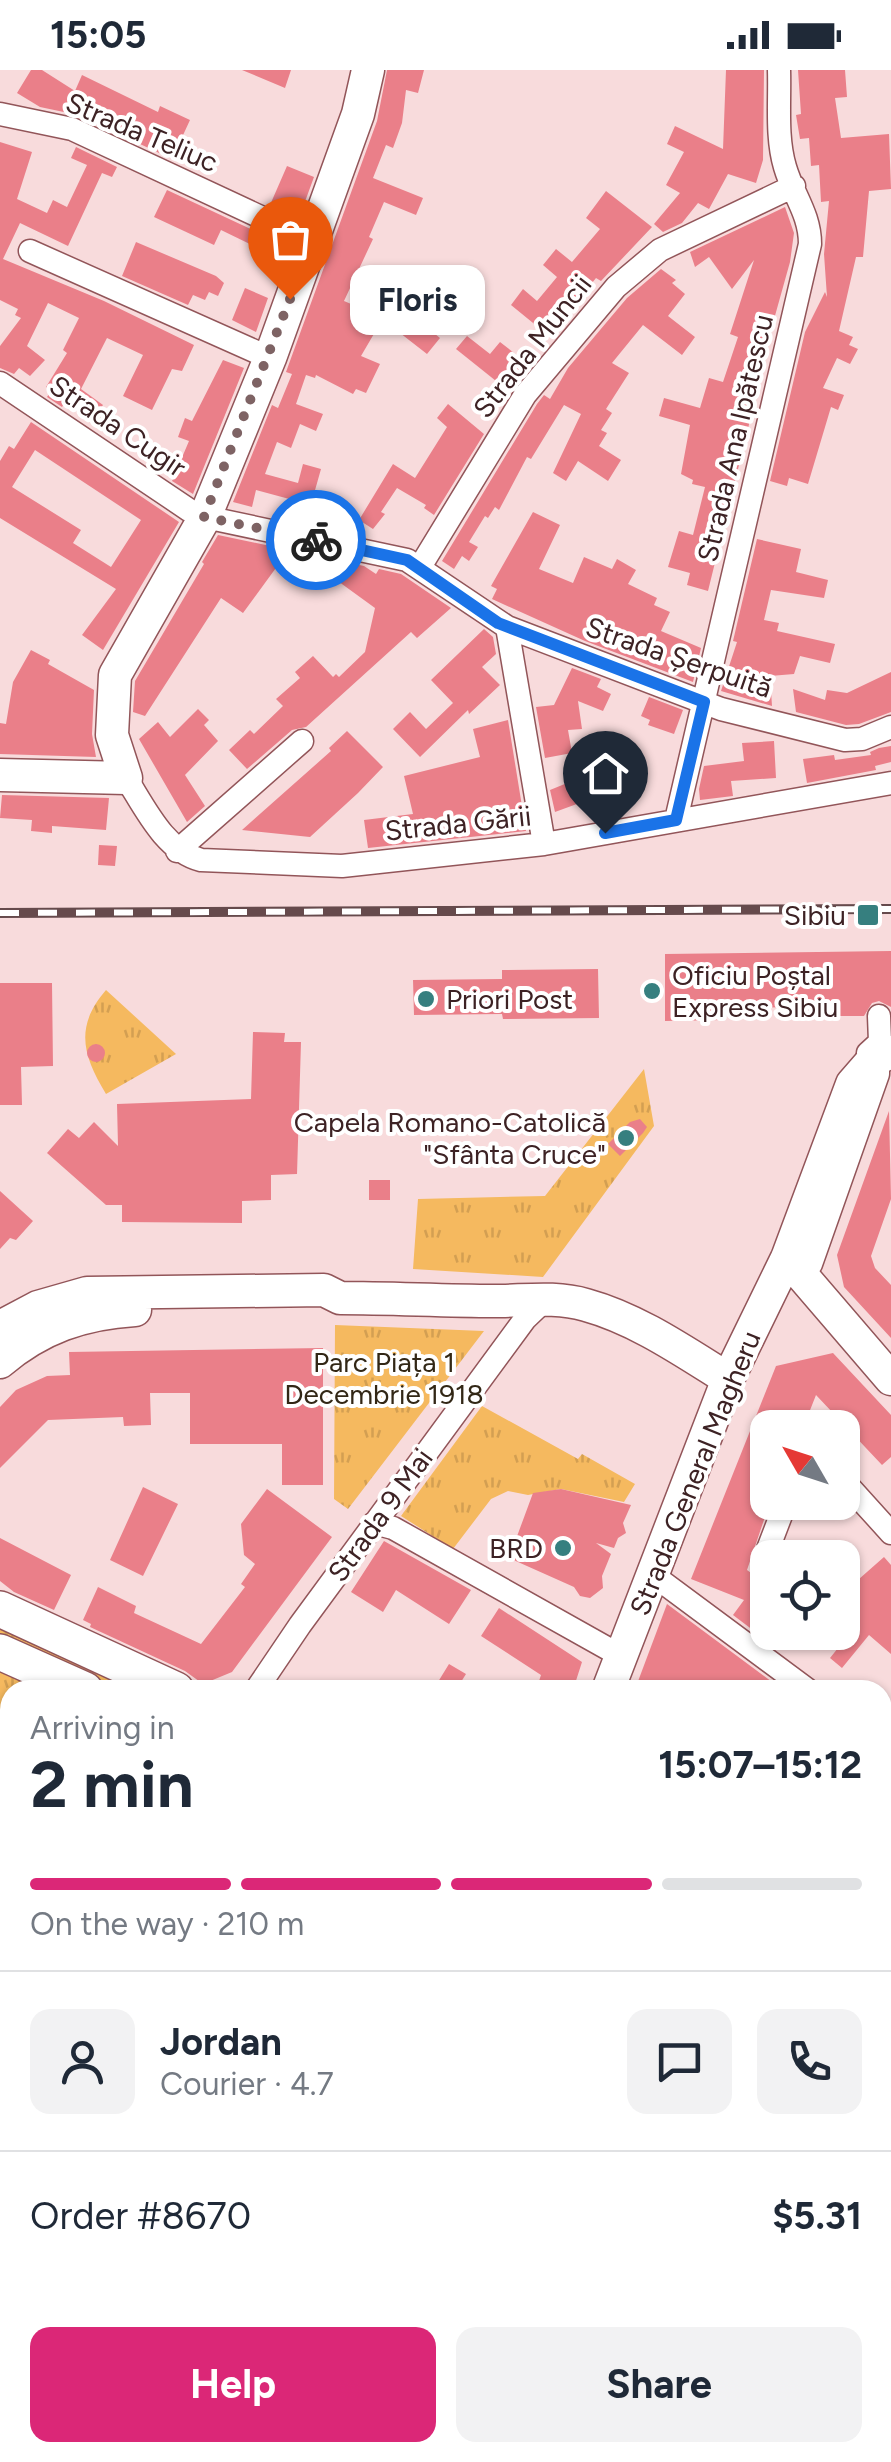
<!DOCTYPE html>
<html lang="en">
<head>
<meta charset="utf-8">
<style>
  :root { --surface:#fff; --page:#f2f2f3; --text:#1f2937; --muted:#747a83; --line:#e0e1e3; --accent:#db2777 }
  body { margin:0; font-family:Figtree,sans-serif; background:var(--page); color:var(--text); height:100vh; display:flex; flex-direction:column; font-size:38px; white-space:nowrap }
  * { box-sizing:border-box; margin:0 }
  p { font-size:32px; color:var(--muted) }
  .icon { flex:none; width:55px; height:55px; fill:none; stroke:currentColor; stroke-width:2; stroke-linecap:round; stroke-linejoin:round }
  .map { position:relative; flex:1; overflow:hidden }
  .details { position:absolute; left:0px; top:1610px; width:892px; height:782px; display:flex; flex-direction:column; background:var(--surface); border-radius:30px 30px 0 0; box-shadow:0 2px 8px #0004 }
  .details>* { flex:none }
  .needle { width:65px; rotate:309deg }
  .controls { position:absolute; left:750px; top:1340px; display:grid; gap:20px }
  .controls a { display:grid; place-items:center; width:110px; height:110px; border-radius:20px; background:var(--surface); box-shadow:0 2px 8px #0004; font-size:50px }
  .pin { position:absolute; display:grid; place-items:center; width:85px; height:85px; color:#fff; margin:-102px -42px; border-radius:50% 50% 50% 0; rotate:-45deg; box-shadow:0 0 10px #0007 }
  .pin .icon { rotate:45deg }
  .courier { position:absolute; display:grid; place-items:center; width:100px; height:100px; margin:-50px; border:8px solid #1a73e8; border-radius:50%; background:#fff; color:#222; box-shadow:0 2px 12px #0007 }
  .bubble { position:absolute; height:70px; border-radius:20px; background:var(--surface); box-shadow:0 2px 8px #0004; font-size:32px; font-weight:700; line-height:70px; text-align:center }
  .summary em { font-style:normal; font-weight:700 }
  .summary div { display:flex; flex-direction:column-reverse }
  .summary { display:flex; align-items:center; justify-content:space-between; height:170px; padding:0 30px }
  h1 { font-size:65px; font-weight:700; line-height:75px }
  .bar { display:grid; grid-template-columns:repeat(4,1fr); gap:15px 10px; align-content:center; height:120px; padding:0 30px }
  .bar i { height:12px; border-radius:8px; background:var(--line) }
  .bar .selected { background:var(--accent) }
  .bar p { grid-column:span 4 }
  .line { display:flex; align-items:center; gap:25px; padding:0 30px; border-top:2px solid var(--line) }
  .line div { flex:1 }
  .round { display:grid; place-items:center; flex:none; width:105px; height:105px; border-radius:20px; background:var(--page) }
  .cta { display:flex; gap:20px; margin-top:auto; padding:20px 30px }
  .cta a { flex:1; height:115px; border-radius:20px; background:var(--accent); color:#fff; font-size:40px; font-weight:700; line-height:115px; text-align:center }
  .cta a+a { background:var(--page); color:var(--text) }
  .status { display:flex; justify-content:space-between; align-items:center; height:70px; padding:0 50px; background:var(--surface); direction:ltr }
  .status svg { height:28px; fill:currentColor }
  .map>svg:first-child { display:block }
  .grass { fill:url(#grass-tufts) }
  .building { fill:#ea7f89; fill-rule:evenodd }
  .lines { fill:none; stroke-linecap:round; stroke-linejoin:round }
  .street-casing { stroke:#925559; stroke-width:25 }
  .secondary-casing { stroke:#925559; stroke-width:35 }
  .primary-casing { stroke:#925559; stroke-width:38 }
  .street { stroke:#fff; stroke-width:22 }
  .secondary { stroke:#fff; stroke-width:32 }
  .primary { stroke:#fff; stroke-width:35 }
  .rail-casing { stroke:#664a4c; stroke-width:10 }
  .rail { stroke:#fff; stroke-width:6; stroke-dasharray:19; stroke-linecap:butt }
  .done { stroke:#7e6364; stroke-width:10; stroke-dasharray:0 18 }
  .route { stroke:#1a73e8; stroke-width:12 }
  .poi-dot { fill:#367f7f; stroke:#fff; stroke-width:4 }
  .labels { text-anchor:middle; stroke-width:8; stroke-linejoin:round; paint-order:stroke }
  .street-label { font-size:28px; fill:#3d2224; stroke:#fff }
  .poi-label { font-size:28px; fill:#3d2224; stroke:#fff; text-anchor:end }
  .park-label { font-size:28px; fill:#322716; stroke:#fff }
</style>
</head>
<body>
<div class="status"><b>15:05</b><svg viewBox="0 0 49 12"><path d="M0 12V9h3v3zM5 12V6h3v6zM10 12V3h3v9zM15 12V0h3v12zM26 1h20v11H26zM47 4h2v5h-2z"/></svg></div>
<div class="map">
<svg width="891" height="2392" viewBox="0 0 891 2392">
  <defs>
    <pattern id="grass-tufts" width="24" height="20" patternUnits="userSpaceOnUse" patternTransform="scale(2.5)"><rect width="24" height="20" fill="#f5b95f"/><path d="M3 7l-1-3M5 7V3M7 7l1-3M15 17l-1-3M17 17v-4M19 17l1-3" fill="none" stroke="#d39f52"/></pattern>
  </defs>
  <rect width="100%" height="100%" fill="#f8dbdc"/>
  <!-- grass -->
  <path class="grass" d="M106,920L176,984L106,1024C83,986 74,957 106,920Z
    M644,999L654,1056L543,1207L413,1199L418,1129L545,1126Z
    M335,1255L484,1261L348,1439L334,1429Z
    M482,1336L578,1389L582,1384L635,1414L624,1432L561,1419L528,1425L508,1421L491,1429L453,1479L401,1446Z
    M0,1553L143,1620H114L0,1568Z
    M0,1595L57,1620H10V1683L0,1677Z
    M882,2003L891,2005V2193L882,2190Z"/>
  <!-- building -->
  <path class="building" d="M31,0H42L75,21L82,5L158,42L160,36L190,50L172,89L78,45L40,37L17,23Z
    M242,0H291L285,18Z
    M387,0H424L418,23L406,20L402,53L393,78L386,75L373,108L423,128L416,145L384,132L369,167L373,169L344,231L363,239L358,252L375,262L361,286L380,294L366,323L356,319L353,324L316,305L315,308L306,305L296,334L323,344L316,361L300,354L291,378L277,372L265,404L298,413L303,394L321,399L306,452L288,447L293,430L256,420L252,437L233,432L272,335L278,338L292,304L286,302L377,51Z
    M726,0H764L763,90L756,113L728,104L709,139L698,133L682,153L663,162L654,154L680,123L666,115L684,82L667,74L675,56L723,79Z
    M798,0H845L847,27L835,28L841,68L889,64L891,119L869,121L863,187H856L839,261L853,267L849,275L858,279L850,294L837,288L823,318L844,325L838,340L831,337L808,414L789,408L787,416L770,411L805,262L825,222L827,227L824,184L829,131L821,132L819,95L811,96L809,68L800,69L796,45L801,44Z
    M0,72L32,82L17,129L47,143L53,130L67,137L87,95L71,88L76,77L117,97L112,107L102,103L68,176L20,153L3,189L104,231L194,275L182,301L172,299L152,340L123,326L143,285L107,268L81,319L103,335L93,349L67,330L62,337L47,327L51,321L46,317L67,283L63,280L79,248L48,233L27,276L45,290L30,306L19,298L14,304L0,298V276L21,248L15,245L18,239L0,230Z
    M287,96L314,107L299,148L270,135Z
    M167,120L270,168L264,181L221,160L214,175L154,147Z
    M606,121L652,157L601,211L596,208L549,266L511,235L523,219L537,231L557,207L543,195L556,179L572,192L600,159L586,148Z
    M785,137L794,163L790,192L754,321L757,322L708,521L687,515L690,503L668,497L679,461L693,465L705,417L692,414L693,410L681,404L690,355L659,346L664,328L700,338L709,308L723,312L738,267L730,264L754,190L732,219L709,187L695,197L690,182Z
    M136,172L216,206L224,213L218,226L209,222L205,230L193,225L188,235L122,206Z
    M661,199L676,210L672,213L685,224L668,246L695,267L682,285L643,255L612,293L629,303L606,339L612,343L601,360L607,363L599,376L621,390L608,411L578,391L566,411L553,403L581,344L564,335L531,389L527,387L499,440L495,437L488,448L485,446L469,472L478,477L469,491L462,486L454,499L442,491L537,334L544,325L550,329L568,298L627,228Z
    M245,218L268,228L256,262L232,250Z
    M413,246L440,268L427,284L400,263Z
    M467,266L490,284L500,272L527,293L506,319L456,279Z
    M223,290L244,298L193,424L172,411L189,371L178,367L185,348L192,351Z
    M448,334L484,364L434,445L424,438L426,435L397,418L381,442L385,444L373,459L359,450L393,394L415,408L447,357L437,348Z
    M31,352L179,452L103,580L82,565L116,519L0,448V391L9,376L14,379ZM35,380L141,450L111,497L73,473L81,460L12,417Z
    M533,442L560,455L539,499L573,513L584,487L612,499L617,489L636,500L628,514L657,528L654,535L670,542L661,561L701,578L693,612L585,571L492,529L497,519L491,516Z
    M218,465L289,480L243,543L221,528L145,646L133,642L135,611L204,494L202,492Z
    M757,469L801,479L796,502L828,510L824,528L771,520L764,550L779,553L777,561L835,574L830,593L800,586L794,604L770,606L772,636L721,621L737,572L733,571Z
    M331,489L364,496L376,504L379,499L401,504L451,538L417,568L411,562L306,657L292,660L247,699L229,680L250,660L254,664L283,636L276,629L300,608L295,602L313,586L333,607L336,604L339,607L365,582L375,538L324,501Z
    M484,559L493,567L496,584L482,597L500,615L469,644L468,640L420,687L393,659L410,642L426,659L453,633L431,610Z
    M31,580L50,590L48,594L94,620L92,664L96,687L0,684V653L6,654L13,612Z
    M572,598L601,609L597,617L611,624L603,641L578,631L582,659L568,660L572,683L545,688L536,637L554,635Z
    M891,602V642L859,654L846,655L796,642L793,619L825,630L827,620L847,623Z
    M649,627L683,640L674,664L648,655L650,650L641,646Z
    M198,639L209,650L204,655L218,671L185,705L205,736L187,752L139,669L158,652L170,667Z
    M508,650L526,761L368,778L364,750L413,744L404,706L480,687L473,659Z
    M347,661L383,697L358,723L310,767L242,760L331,681L329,678Z
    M774,671L776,708L731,711L733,726L700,730L699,719L704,696L744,691L742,673Z
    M891,676V692L875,696L876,700L807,713L803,689L834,685L835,690L871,685L870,682L879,678Z
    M577,709L585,731L555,742L550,720Z
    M2,725L109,728L106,760L52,756V763L31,761L32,750L0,748Z
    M99,775L117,776L115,796L98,795Z
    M891,881V937L879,931L872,933L864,946H822V937L723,938V950L665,951V884Z
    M598,899L599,948L503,949L502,944L414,945L413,910L502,909V900Z
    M0,913H52L53,996L21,997L22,1035H0Z
    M253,962L285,963L284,972H301L297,1104L271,1105V1130L242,1131V1153L122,1152V1135H106L47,1083L68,1059L79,1068L94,1052L118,1076L117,1034L251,1029Z
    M87 983a9 9 0 1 1 18 0a9 9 0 1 1-18 0Z
    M889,1041L891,1129L871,1186L875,1198L891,1215V1268L844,1217L837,1185Z
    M640,1049L647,1057L643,1063L620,1086L608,1074L630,1052Z
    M369,1110H390V1130H369Z
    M0,1121L33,1151L16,1170L10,1168L0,1179Z
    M323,1278V1415H282V1374H190V1323H150L151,1355L124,1356L123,1347L48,1350L0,1398V1337L16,1320L47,1306L70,1305L69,1282Z
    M833,1283L891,1345V1387L882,1395L816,1325L803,1358H768L770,1432L747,1500L768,1515V1562H784L774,1576L733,1545L744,1530L691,1509L776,1296Z
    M143,1417L178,1434L143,1506L110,1490Z
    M267,1419L332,1467L232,1602L203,1614L185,1601L90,1557L91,1554L83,1550L98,1517L136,1536L134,1543L201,1574L245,1517L241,1514L255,1494L244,1485L241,1454Z
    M561,1419L631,1435L623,1453L626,1463L618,1468L614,1478L596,1473L611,1484L602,1506L603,1518L590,1528L580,1526L574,1517L509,1488L533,1423Z
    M0,1468L71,1505L54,1540L14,1522L0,1511Z
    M384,1471L471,1520L449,1554L396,1520L383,1542L351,1522Z
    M884,1487L891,1495V1584L869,1565L842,1598L830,1588L842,1573V1524Z
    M667,1534L783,1620H644L637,1614Z
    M499,1538L582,1592L573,1620H536L541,1605L481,1566Z
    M449,1594L466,1604L456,1620H433Z"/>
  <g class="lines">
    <defs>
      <path id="street" d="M0,44L72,59L312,171
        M30,181L270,288
        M0,313L189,440L205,447L407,490L507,557L721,639L845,670L862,669L891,657
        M420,497L525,325L616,217L660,180L794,116
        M507,557L544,774
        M126,708C145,738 165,781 201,790L342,796L544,774L891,713
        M676,750L810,174C810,144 793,125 785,97C776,67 780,32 779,0
        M177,781L302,671
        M868,983L880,972L879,946
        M802,1208L811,1194L878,1004V995L869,984
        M842,1409L891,1463
        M374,1453L393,1458L621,1586
        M765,1487L786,1432
        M653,1505L808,1620
        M256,1620L300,1555L525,1249L547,1228
        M882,1675L891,1682
        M0,1690L10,1696
        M432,2382V2392
        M810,2382L823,2392
        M83,2392L90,2382
        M375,2392L381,2382
        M730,2392L731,2382"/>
      <path id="secondary" d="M0,705L126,708L112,665L115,605L205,447L270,288L358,44L368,0
        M787,1188L891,1309
        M0,1257L38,1237L87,1223L324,1220L340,1228C392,1228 443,1231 494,1231C525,1231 555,1226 586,1235C637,1249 683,1281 728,1309
        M0,1292C40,1258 83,1243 135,1240
        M608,1620L728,1309L787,1188L852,1014L872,991L891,982
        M0,1981L10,1972"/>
      <path id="primary" d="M0,1539L176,1620
        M0,1582L85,1620
        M882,1940L891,1942
        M882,1967L891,1969"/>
    </defs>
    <!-- street casing -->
    <use href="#street" class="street-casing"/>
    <!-- secondary casing -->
    <use href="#secondary" class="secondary-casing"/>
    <!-- primary casing -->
    <use href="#primary" class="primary-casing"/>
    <!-- street -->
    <use href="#street" class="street"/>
    <!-- secondary -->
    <use href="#secondary" class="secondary"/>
    <!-- primary -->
    <use href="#primary" class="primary"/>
    <defs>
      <path id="rail" d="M0,843L891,839"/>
    </defs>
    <!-- rail casing -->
    <use href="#rail" class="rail-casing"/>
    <!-- rail -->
    <use href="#rail" class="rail"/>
  </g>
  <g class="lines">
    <!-- done -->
    <path class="done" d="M290,229L204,447L316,470"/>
    <!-- route -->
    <path class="route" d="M316,470L407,490L498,553L704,632L676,750L605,763"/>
  </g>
  <!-- markers -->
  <g class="poi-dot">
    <rect x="856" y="833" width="24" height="24" rx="5"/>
    <circle cx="652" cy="921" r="10"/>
    <circle cx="426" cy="929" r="10"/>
    <circle cx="626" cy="1068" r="10"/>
    <circle cx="563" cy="1478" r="10"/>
  </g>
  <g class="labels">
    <!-- street labels -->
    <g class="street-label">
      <text transform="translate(142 62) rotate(23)" y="10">Strada Teliuc</text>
      <text transform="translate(532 276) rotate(-52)" y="10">Strada Muncii</text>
      <text transform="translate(118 356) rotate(34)" y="10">Strada Cugir</text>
      <text transform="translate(735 368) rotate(-77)" y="10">Strada Ana Ipătescu</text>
      <text transform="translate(679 587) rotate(19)" y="10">Strada Șerpuită</text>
      <text transform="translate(458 753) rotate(-6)" y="10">Strada Gării</text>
      <text transform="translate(695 1403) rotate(-68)" y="10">Strada General Magheru</text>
      <text transform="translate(380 1445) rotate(-54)" y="10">Strada 9 Mai</text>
    </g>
    <!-- poi labels -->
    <g class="poi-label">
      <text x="846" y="855">Sibiu</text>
      <text x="672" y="915" text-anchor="start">Oficiu Poștal<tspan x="672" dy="32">Express Sibiu</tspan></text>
      <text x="446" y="939" text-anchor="start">Priori Post</text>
      <text x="606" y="1062">Capela Romano-Catolică<tspan x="606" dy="32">"Sfânta Cruce"</tspan></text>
      <text x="543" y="1488">BRD</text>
    </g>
    <!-- park labels -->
    <g class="park-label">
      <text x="384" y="1302">Parc Piața 1<tspan x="384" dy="32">Decembrie 1918</tspan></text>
    </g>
  </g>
</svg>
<div class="controls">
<a><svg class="needle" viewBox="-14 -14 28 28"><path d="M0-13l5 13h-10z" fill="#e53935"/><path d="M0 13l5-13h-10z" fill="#747a83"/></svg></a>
<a><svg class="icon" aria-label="locate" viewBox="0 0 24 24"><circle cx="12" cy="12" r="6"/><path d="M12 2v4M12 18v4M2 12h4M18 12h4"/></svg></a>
</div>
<div class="pin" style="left:290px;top:229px;background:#ea580c"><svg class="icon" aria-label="bag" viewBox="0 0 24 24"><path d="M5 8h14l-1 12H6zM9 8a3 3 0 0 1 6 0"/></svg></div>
<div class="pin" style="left:605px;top:763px;background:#1f2937"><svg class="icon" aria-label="home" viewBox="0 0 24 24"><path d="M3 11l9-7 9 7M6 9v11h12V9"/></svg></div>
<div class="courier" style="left:316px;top:470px"><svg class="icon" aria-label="bike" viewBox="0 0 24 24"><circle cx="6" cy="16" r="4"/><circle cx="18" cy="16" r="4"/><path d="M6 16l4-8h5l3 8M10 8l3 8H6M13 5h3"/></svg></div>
<div class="bubble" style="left:350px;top:195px;width:135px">Floris</div>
<section class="details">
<div class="summary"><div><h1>2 min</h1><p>Arriving in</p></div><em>15:07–15:12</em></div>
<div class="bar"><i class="selected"></i><i class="selected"></i><i class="selected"></i><i></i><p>On the way · 210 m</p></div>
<div class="line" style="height:180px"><a class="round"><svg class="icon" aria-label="person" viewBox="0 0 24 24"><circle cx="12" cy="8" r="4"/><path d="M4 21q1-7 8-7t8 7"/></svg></a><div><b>Jordan</b><p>Courier · 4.7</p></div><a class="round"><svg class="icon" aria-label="chat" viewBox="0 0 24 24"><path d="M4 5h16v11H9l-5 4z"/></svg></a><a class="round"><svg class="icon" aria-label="phone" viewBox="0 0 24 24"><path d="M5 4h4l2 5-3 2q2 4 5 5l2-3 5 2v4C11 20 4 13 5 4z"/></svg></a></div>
<div class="line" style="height:130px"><div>Order #8670</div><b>$5.31</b></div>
<div class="cta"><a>Help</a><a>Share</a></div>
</section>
</div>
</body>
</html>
